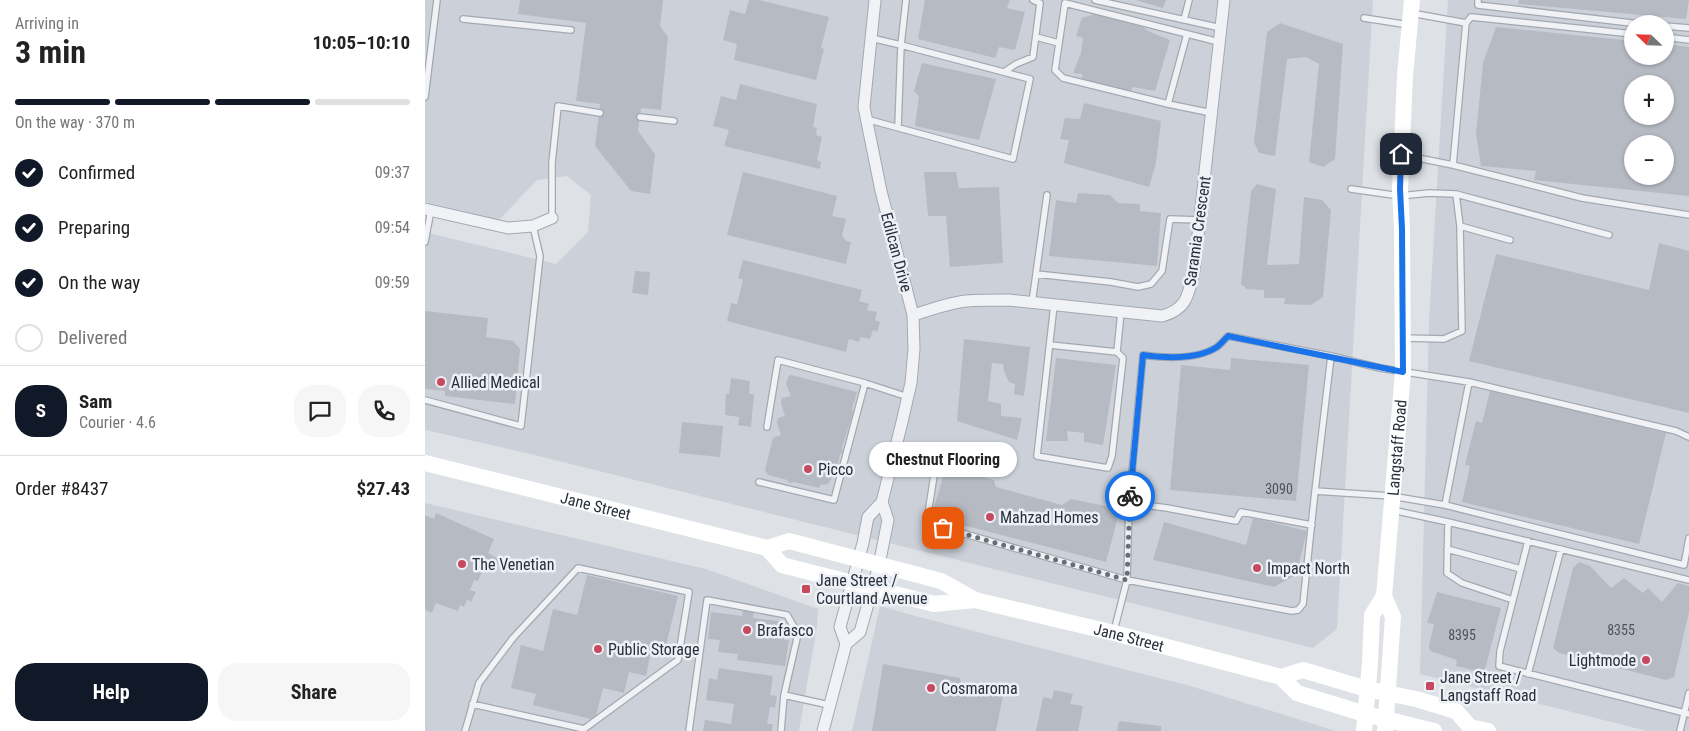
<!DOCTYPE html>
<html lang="en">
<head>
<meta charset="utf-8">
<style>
  :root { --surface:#fff; --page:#f6f6f6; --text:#222; --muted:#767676; --line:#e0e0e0; --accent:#111827 }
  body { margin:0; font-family:"Roboto Condensed",sans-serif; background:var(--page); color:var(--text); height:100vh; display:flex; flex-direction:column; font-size:19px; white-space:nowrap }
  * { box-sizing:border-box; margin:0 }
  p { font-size:16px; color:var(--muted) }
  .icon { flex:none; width:28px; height:28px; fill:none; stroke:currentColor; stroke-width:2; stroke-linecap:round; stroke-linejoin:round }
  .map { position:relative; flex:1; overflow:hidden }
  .side { display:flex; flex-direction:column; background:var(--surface); width:425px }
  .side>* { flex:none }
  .needle { width:32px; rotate:293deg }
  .buttons { position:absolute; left:1199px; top:15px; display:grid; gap:10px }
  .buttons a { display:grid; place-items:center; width:50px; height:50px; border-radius:50%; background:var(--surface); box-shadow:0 1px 4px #0004; font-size:25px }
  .pin { position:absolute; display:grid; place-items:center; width:42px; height:42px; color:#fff; margin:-21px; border-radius:10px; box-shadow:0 2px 8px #0006 }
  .courier { position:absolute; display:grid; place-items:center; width:50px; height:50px; margin:-25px; border:4px solid #1a73e8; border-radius:50%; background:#fff; color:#222; box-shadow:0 1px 6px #0007 }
  .bubble { position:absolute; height:35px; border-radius:18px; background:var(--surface); box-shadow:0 1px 4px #0004; font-size:16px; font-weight:700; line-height:35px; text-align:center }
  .head em { font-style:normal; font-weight:700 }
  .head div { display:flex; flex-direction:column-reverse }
  .head { display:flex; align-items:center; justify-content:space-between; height:85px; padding:0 15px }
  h1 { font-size:32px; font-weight:700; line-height:38px }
  .bar { display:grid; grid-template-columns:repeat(4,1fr); gap:8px 5px; align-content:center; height:60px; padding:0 15px }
  .bar i { height:6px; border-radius:4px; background:var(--line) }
  .bar .selected { background:var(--accent) }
  .bar p { grid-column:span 4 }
  .line { display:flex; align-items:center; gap:12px; padding:0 15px; border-top:1px solid var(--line) }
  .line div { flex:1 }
  .round { display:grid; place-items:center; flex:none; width:52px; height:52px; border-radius:20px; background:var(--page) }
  ol { padding:0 15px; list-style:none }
  li { display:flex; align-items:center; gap:15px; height:55px }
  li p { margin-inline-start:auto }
  li .icon { padding:5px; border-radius:50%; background:var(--accent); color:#fff; stroke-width:4 }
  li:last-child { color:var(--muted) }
  li i { width:28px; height:28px; border:2px solid var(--line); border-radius:50% }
  .primary-button { display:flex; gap:10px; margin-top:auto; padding:10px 15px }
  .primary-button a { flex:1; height:58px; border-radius:20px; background:var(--accent); color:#fff; font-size:20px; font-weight:700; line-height:58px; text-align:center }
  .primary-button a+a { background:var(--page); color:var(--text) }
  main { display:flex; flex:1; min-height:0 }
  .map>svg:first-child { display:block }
  .built { fill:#ccd1d9; fill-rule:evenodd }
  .building { fill:#b6bbc3; fill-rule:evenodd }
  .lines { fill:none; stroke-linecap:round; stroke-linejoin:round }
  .lane-casing { stroke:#a4a9b1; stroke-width:8 }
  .street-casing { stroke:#a4a9b1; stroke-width:13 }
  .lane { stroke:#f0f2f5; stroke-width:5.5 }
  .street { stroke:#f0f2f5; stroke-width:11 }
  .secondary { stroke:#fff; stroke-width:16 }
  .done { stroke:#686e78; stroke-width:5; stroke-dasharray:0 9 }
  .route { stroke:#1a73e8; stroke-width:6 }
  .poi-dot { fill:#c6495f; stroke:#edf0f5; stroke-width:2 }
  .labels { text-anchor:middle; stroke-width:5; stroke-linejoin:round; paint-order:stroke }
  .number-label { font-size:14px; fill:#4c535e }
  .street-label { font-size:16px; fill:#28303d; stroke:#edf0f5 }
  .poi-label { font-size:16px; fill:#28303d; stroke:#edf0f5; text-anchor:start }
</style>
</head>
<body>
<main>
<section class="side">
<div class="head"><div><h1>3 min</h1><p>Arriving in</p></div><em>10:05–10:10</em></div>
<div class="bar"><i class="selected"></i><i class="selected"></i><i class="selected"></i><i></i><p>On the way · 370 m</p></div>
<ol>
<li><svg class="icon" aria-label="check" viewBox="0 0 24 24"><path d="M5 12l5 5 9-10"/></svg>Confirmed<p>09:37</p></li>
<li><svg class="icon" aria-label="check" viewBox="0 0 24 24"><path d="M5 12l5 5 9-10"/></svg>Preparing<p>09:54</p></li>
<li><svg class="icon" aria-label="check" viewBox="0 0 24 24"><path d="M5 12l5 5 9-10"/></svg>On the way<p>09:59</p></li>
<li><i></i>Delivered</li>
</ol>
<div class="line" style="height:90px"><b class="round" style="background:var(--accent);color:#fff">S</b><div><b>Sam</b><p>Courier · 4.6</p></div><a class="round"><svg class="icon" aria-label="chat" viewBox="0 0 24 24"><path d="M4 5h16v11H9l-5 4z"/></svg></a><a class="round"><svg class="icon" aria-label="phone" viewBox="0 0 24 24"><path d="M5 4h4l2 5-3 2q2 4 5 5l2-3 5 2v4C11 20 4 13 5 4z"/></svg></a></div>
<div class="line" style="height:65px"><div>Order #8437</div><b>$27.43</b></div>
<div class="primary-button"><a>Help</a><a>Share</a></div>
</section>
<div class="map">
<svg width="1264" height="731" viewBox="0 0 1264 731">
  <rect width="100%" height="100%" fill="#dee2e7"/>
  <!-- built -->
  <path class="built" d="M0,0H948L912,629L888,648L101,453L0,430V232L131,264L163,232L166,195L142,176L112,180L74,220L0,202Z
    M1023,0H1264V731H1222L995,674L1004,319ZM1208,24H1240V56H1208ZM1208,84H1240V116H1208ZM1208,144H1240V176H1208Z
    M0,503L281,569L393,609L392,626L374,731H0Z
    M455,606L494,617L769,687L911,731H427Z"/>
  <!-- building -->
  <path class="building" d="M95,0H238L235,26L243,37L236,110L216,108L213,131L230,154L225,194L206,191L170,146L175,104L151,101L161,23L93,14Z
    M324,0H334L404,17L396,48L399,49L391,80L309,60L312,44L298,40L305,10L320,14Z
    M500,0H585L582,8L600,12L590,50L574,47L570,58L493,39Z
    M710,0H741L738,8Z
    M1094,0H1264L1261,19L1093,4Z
    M670,14L718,27L725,32L745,40L730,91L708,87L706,91L657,80V74L648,73L656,53L658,38L651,36L657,18Z
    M855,23L918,44L910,159L898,167L884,162L894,64L881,57L862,59L850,156L834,153L829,142L842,32Z
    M1071,27L1208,41V56H1240V44L1264,47V196L1109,180L1111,171L1056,166L1051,134L1058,63ZM1208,84H1240V116H1208ZM1208,144H1240V176H1208Z
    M497,63L571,79L554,140L490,126L494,96L489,91Z
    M315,84L392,104L388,127L392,128L391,135L397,137L392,160L396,162L395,169L299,146L304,130L288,126L296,96L311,100Z
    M659,103L736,121L731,163L724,187L639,163L644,140L635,139L640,118L655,119Z
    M318,172L412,196L407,216L421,219L417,236L421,241L426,242L421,264L302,235Z
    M499,172H531L534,188L574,187L578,263L525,267L521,216H503Z
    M832,184L851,189L842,265L874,264L879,197L897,200L906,210L898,297L886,305L859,304L860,298H839V290L822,289L816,284L826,191Z
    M653,193L685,195L693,203L715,204V211L736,213L732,266L624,256L631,200L651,203Z
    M1234,243L1264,251V413L1044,361L1071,254L1224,290Z
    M318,260L437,290L434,301L444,304L442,310L452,312L450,320L455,322L452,332L448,330L445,339L435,337L434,342L424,339L421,352L302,321L306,303L312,304L318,280L313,278Z
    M210,271L225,272L223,295L207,293Z
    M0,311L63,318L61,337L88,341L95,349L90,404L20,396V391L0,389Z
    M539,339L605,347L599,396L589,394L590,384L584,382L579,371L578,364L567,363L563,401L576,404V416L597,418L592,440L532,421Z
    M631,358L691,365L678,445L659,442V433L642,431L643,441H621Z
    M806,358L884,365L871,501L745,490L756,365L805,370Z
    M366,375L432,392L427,409L428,413L417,448L418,452L415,455L410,477H407L403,484L395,485L394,488L369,482L364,483L362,480L343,475L340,470L348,438L356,435L352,423L353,418L360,416L356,403L357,398L366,396L361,384L363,377Z
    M306,378L325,381L324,394H329L326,427L313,425L314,417L300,415L301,394H304Z
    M1065,391L1241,433L1214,544L1037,502L1045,466L1040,465L1051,421L1057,423Z
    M257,422L298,426L295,457L254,453Z
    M521,467L569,480L571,487L637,505L646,499L695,509L681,562L506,517Z
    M11,513L69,539L63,553L75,560L69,572L59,568L53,581L49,580L45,590L51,592L46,602L42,599L39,607L35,605L33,611L11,603L7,613L0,610V515L9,519Z
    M828,518L882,531L871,575L849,587L728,560L739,522L821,545Z
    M1154,562L1165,566L1186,588L1199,578L1218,593L1223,588L1237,602L1253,583L1264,586V612L1249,677L1241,680L1134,653L1128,648L1148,568Z
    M162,575L253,596L240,650L227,647L221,676L204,672L199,693L178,688L170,720L108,705L111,694L86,688L96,645L118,651L128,609L152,615Z
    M1012,592L1076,608L1059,673L1031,666L1032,660L1005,651L1004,646L1009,624L1002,623Z
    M318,610L329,611L328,618L361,622L359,640H364L360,666L312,660L313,654L293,652L295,640L283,639L286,612L317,616Z
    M458,664L535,678L536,684L580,686L571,731H447Z
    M294,668L348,676L345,695L352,696L350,708L345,707L342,724H348L347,731H278L280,720L306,724L309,704L281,700L284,678L292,680Z
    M629,690L648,694L645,704L658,706L653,731H611L618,697L627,699Z
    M694,721L736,726V731H692Z"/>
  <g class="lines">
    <defs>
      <path id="lane" d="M670,0L796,28
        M1053,0V5L1215,24
        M939,18L984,25
        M38,19L146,30
        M759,20L764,0
        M1041,23L1046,17L1208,34
        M1240,26L1264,28
        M611,37L634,43
        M1240,37L1264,40
        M446,38L476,45L481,0
        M579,72L591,64L608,57L615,3L608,0
        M0,97L12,0
        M743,104L762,34
        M787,113L743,104L638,78L630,70L640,3L794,42
        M215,117L249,121
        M441,119L588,159L605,79L476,45L473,127
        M978,155L1028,165L1041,23L986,13
        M1028,165L1157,198L1264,215
        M926,189L975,196L1004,193L1031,194L1184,235
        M127,218V163L133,106L175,113
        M1035,226L1085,240
        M0,242L6,210
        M611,274L686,282L713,287L726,284L737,271L745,219L774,220
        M607,303L622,195
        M629,305L612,456L683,468L687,456L698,358L692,352L696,312
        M978,338L1019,339L1037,331L1035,226L1031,194
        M625,345L692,352
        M906,356L955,368L1044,382L1251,431L1264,437
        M0,400L96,426L115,256L108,226
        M342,427L353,360L440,383
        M469,456L510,469L502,520L519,528L702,580L867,611L873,610L878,604L890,491
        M334,482L409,500L440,383L483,397
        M704,503L742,508L811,521L816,512L887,525
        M1020,505L1259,565L1264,538
        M967,510L1023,522
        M1103,541L1075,651L1074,666L1264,714
        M1022,549L1096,569
        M1088,600L1037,583L1022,573L1023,522L1264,580
        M689,631L702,580L704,503L718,355C740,358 772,360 792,347C796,344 800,339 803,336L906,356L890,491L966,496L1020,505L1044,382
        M1103,674L1136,549
        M40,731L54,683L88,638L153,568L264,592L253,660L159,729L47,704
        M264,731L282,600L362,615L373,634L359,695L404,705
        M356,731L359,695
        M1255,731L1264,693"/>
      <path id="street" d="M0,209L83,228L108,226L127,218
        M488,315C505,310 523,303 541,301C555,300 570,300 584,300L737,316C763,309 763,294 769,271L799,0
        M421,644L435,632L454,565L463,520L457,502
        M398,731L421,644L415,627L438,543L443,517L457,502L477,422L486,383L489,349L488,315L456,191L439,107L450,0"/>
    </defs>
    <!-- lane casing -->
    <use href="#lane" class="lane-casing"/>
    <!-- street casing -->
    <use href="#street" class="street-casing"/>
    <!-- lane -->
    <use href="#lane" class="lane"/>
    <!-- street -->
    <use href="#street" class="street"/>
    <!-- secondary -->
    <g class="secondary">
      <path id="s1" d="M0,463L342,548L364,541L516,581L550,600L689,633L856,677L878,670L942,689L991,699L1031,711L1045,727L1063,731"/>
      <path d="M342,548L357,565L509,604L550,600"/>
      <path d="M856,677L872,693L940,714L1009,731"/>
      <path d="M939,731L945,663L947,615L959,596"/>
      <path id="s2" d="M960,731L968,617L959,596L978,372L977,229L975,189L980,76L987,0"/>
    </g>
  </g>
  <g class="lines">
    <!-- done -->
    <path class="done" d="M518,528L702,580L705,496"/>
    <!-- route -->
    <path class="route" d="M705,496L718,355C740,358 772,360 792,347C796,344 800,339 803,336L978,372L977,229L975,189L976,154"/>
  </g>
  <!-- markers -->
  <g class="poi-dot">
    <circle cx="16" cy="382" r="5"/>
    <circle cx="383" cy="469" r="5"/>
    <circle cx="565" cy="517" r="5"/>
    <circle cx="37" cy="564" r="5"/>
    <circle cx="832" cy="568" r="5"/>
    <rect x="376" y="584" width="10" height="10" rx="2.5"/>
    <circle cx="322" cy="630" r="5"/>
    <circle cx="173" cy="649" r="5"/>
    <circle cx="1221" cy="660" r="5"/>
    <rect x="1000" y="681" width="10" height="10" rx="2.5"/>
    <circle cx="506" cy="688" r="5"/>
  </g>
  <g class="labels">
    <!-- number labels -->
    <g class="number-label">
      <text x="854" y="494">3090</text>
      <text x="1196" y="635">8355</text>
      <text x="1037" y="640">8395</text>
    </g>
    <!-- street labels -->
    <g class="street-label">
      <text transform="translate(772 231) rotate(-82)" y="6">Saramia Crescent</text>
      <text transform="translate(472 252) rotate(75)" y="6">Edilcan Drive</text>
      <text dy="6" stroke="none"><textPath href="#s2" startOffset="286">Langstaff Road</textPath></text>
      <text dy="6" stroke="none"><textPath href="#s1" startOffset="176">Jane Street</textPath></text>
      <text dy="6" stroke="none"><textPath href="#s1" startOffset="730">Jane Street</textPath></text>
    </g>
    <!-- poi labels -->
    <g class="poi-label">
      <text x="26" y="388">Allied Medical</text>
      <text x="393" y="475">Picco</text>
      <text x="575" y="523">Mahzad Homes</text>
      <text x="47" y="570">The Venetian</text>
      <text x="842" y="574">Impact North</text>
      <text x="391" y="586">Jane Street /<tspan x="391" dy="18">Courtland Avenue</tspan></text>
      <text x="332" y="636">Brafasco</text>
      <text x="183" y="655">Public Storage</text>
      <text x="1211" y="666" text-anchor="end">Lightmode</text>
      <text x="1015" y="683">Jane Street /<tspan x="1015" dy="18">Langstaff Road</tspan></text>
      <text x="516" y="694">Cosmaroma</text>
    </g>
  </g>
</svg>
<div class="buttons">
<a><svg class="needle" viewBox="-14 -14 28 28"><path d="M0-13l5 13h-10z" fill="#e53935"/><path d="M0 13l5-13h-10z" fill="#767676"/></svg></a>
<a>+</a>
<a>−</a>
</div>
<div class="pin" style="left:518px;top:528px;background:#ea580c"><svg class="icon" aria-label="bag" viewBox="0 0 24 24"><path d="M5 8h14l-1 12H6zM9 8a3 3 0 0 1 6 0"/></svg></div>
<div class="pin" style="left:976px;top:154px;background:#1f2937"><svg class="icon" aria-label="home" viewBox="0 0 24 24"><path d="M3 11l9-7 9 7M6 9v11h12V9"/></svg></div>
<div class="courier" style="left:705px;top:496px"><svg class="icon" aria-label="bike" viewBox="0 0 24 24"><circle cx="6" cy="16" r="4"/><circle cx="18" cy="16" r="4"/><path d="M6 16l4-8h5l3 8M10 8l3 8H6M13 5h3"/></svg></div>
<div class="bubble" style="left:444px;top:442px;width:148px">Chestnut Flooring</div>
</div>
</main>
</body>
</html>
